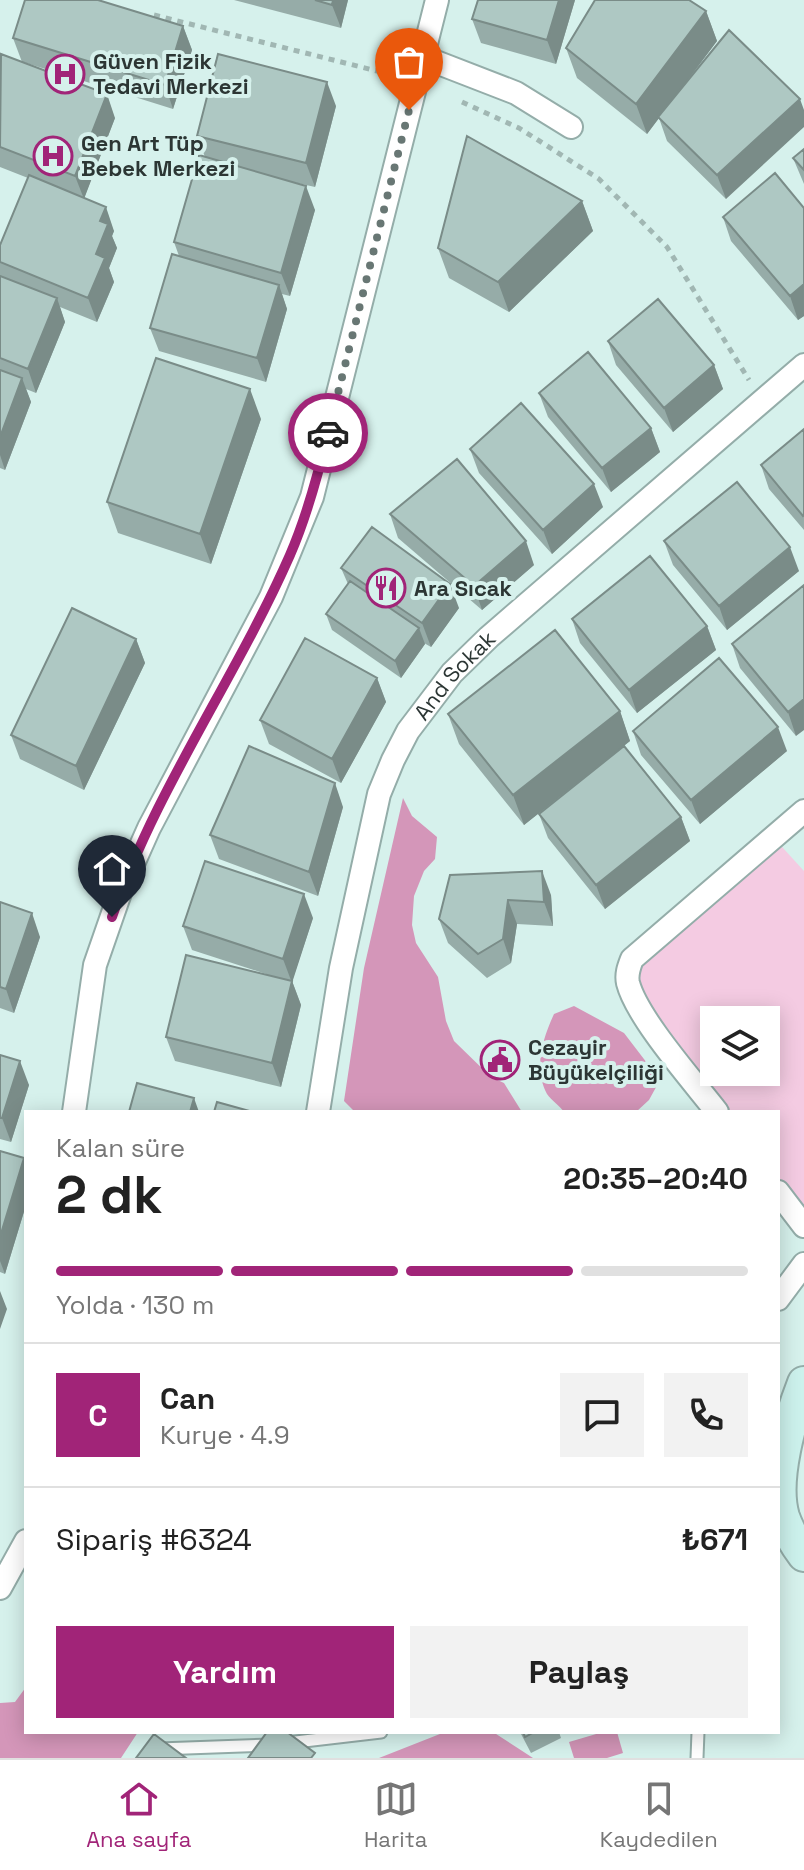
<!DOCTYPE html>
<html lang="tr">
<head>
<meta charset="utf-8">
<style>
  :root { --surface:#fff; --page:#f2f2f2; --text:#222; --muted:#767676; --line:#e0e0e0; --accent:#a12478 }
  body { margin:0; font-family:"Space Grotesk",sans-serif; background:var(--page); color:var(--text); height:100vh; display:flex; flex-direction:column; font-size:30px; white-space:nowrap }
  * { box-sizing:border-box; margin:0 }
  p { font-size:26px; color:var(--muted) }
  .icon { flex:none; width:44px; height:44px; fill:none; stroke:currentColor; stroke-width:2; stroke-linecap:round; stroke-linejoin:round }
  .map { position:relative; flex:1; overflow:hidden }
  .drawer { position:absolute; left:24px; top:1110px; width:756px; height:624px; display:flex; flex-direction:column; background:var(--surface); border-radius:0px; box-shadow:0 4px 20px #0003 }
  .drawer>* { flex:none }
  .tools { position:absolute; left:700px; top:1006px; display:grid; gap:16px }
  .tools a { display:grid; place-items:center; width:80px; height:80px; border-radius:0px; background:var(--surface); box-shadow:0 4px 20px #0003; font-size:40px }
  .pin { position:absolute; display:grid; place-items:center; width:68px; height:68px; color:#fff; margin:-82px -34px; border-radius:50% 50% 50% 0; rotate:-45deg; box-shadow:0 0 8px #0007 }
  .pin .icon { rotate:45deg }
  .courier { position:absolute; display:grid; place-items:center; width:80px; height:80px; margin:-40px; border:6px solid #a12478; border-radius:50%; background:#fff; color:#222; box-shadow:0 2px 10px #0007 }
  .headline em { font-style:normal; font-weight:600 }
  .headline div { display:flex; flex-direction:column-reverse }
  .headline { display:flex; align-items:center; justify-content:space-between; height:136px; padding:0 32px }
  h1 { font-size:52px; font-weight:600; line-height:60px }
  .bar { display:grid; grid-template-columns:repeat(4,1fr); gap:12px 8px; align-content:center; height:96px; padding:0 32px }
  .bar i { height:10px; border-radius:6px; background:var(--line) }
  .bar .current { background:var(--accent) }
  .bar p { grid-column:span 4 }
  .line { display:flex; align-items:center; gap:20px; padding:0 32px; border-top:2px solid var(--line) }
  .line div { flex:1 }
  .round { display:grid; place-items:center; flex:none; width:84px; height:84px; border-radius:0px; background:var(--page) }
  .button { display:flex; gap:16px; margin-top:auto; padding:16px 32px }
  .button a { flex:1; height:92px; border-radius:0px; background:var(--accent); color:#fff; font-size:32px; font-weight:600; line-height:92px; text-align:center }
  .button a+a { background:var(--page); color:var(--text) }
  .dock { display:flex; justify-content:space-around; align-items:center; height:112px; border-top:2px solid var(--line); background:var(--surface); font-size:22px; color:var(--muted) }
  .dock a { display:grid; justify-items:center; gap:4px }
  .dock .current { color:var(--accent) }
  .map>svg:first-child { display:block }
  .green { fill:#f4cbe2; fill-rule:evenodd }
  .forest { fill:#d496b9 }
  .water { fill:#d194b6 }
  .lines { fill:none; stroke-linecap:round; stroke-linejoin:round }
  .lane-casing { stroke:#94ada9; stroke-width:15 }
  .street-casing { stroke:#94ada9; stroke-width:26 }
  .secondary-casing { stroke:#94ada9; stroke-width:36 }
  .path { stroke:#a1b7b3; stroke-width:5; stroke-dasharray:6 6; stroke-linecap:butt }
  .lane { stroke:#fff; stroke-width:11 }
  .street { stroke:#fff; stroke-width:22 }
  .secondary { stroke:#ccf1ec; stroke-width:32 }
  .wall { fill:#96aca8 }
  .shaded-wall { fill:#7a8c88 }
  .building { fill:#aec8c3; stroke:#7a8c88; stroke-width:2 }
  .done { stroke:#687774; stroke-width:8; stroke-dasharray:0 14.4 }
  .route { stroke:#a12478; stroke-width:10 }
  .labels { text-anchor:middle; stroke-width:8; stroke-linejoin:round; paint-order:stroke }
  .poi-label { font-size:22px; font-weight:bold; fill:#2c3634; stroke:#d6f1ec; text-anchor:start }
  .street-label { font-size:22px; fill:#2c3634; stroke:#d6f1ec }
</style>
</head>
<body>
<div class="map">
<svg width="804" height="1758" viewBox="0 0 804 1758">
  <rect width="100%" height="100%" fill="#d6f1ec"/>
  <!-- green -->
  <path class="green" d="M773,837L804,871V1226L778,1192V1112H717L639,1009L632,959ZM714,1020H766V1072H714Z"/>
  <!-- forest -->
  <path class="forest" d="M403,798L412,816L437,837L435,859L424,871L414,896L412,925L416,943L438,977L446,1021L454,1041L491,1077L504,1083L522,1112H355L344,1101L364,968Z
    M574,1006L624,1033L660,1080L649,1100L636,1112H564C560,1106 551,1100 547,1094C533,1068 543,1038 554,1014Z
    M26,1687V1732H138L121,1758H0V1703L15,1702Z
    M445,1732H493L533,1758H379Z"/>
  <!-- water -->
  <path class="water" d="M603,1732H617L623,1753L607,1758H574L569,1742Z"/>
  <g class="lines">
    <defs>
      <path id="lane" d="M287,1743L381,1732
        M159,1749L270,1745
        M697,1758L698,1732"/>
      <g id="street">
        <path d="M423,57L516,93L571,127"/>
        <path d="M74,1112L95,965L120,893L149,828L271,597L312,497L437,0"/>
        <path id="s1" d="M318,1112L341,968L379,794L393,760L408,731L452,673L489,637L804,365"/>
        <path d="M717,1112C693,1081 637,1018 628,983C626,974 629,967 632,959L804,811"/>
        <path d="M778,1192L804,1226"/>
        <path d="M778,1299L804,1264"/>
        <path d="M0,1588L26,1541"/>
      </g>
      <path id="secondary" d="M804,1383C790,1419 772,1480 783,1517C788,1531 795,1543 804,1555"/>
    </defs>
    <!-- lane casing -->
    <use href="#lane" class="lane-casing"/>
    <!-- street casing -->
    <use href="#street" class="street-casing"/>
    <!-- secondary casing -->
    <use href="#secondary" class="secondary-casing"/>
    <!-- path -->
    <path class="path" d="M154,15L393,75
      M462,102L519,128L599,179L667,247L749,380"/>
    <!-- lane -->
    <use href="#lane" class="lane"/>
    <!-- street -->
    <use href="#street" class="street"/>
    <!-- secondary -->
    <use href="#secondary" class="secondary"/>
  </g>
  <!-- wall -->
  <path class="wall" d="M234,0H348L341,28Z
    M575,0L556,64L481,43L472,19Z
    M706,11L717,41L682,88L729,30L726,199L667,141L659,118L647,134L577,78L566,48Z
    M183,26L192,50L173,109L23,62L115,118L84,198L114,231L112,236L117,248L109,268L114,282L97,322L60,307L65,322L36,393L26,389L31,402L5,470L0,468V245L28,178L0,167V56L22,62L13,38Z
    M336,106L315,187L284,180L315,210L290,296L282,294L287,309L266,382L159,351L150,328L179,256L174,242L205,157L197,136Z
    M804,149V184L793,158Z
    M582,201L593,231L509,312L449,278L438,248Z
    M804,208V316L798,320L731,241L723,217Z
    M608,341L714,365L723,389L673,432L616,365Z
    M539,393L651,428L660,452L611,492L548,417Z
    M261,419L211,564L118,533L107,502Z
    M804,429V530L769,489L761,465Z
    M470,449L603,507L552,554L479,473Z
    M390,514L534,565L482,610L398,538Z
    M664,541L799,571L727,630L673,565Z
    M341,568L459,608L431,647L424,643L425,644L401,678L332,630L326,614L348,584Z
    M804,585L796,736L740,668L732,644Z
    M572,619L707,626L716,650L637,713L580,643Z
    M136,639L145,663L84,790L20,759L11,735Z
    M377,678L386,702L341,783L269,744L260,720Z
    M620,711L630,741L524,825L459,744L448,714Z
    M633,731L787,751L700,824L641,755Z
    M343,807L318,896L219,859L210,835Z
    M539,814L681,817L690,841L605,909L548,838Z
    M450,875L551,895L553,926L517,924L511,963L487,978L448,943L439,919Z
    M0,902L40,937L14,1013L0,1008Z
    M313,918L292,981L301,1005L281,1087L175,1061L166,1037L266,974L192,950L183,926Z
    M0,1055L29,1085L11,1142L0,1139Z
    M0,1151L24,1158L26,1163V1205L5,1274L0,1272Z
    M520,1732H559L561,1738L531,1753Z"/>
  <!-- shaded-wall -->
  <path class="shaded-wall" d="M333,0H348L341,28L332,5Z
    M559,0H575L556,64L547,40Z
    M706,11L717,41L647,134L636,104Z
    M183,26L192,50L173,109L165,85Z
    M327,82L336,106L315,187L306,163Z
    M107,94L115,118L84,199L75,176Z
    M800,99L804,110V127L726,199L717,175Z
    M306,186L315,210L290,296L281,273Z
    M582,201L593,231L509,312L498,282Z
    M106,207L114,231L112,236L117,248L109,268L114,282L97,322L88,298L96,254L100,221Z
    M804,284V316L798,320L790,296Z
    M279,285L287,309L266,382L257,358Z
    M57,298L65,322L36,393L28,369Z
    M714,365L723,389L673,432L664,408Z
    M22,378L31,402L5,470L0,455V437Z
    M250,389L261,419L211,564L200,534Z
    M651,428L660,452L611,492L602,468Z
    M594,484L603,507L552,554L543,530Z
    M526,541L534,565L482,610L474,586Z
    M790,547L799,571L727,630L719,606Z
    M450,584L459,608L431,647L422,623Z
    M707,626L716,650L637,713L629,690Z
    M419,628L425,644L401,678L395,661Z
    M136,639L145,663L84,790L76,766Z
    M377,678L386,702L341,783L332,759Z
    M804,699V730L796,736L788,712Z
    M620,711L630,741L524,825L513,795Z
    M778,727L787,751L700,824L691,800Z
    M335,783L343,807L318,896L309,872Z
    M681,817L690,841L605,909L596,885Z
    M542,871L551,895L553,926L544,902Z
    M304,894L313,918L292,983L283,959Z
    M508,900L517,924L511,963L503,939Z
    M32,913L40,937L14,1013L6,989Z
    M292,981L301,1005L281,1087L272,1063Z
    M20,1061L29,1085L11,1142L2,1118Z
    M194,1098L199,1112H190Z
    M24,1158L26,1163V1205L5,1274L0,1261V1237Z
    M0,1291L7,1309L0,1329Z"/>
  <!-- building -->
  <path class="building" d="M25,0H98L183,26L165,85L13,38Z
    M315,0H333L332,5Z
    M478,0H559L547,40L472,19Z
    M595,0H689L706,11L636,104L566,48Z
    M729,30L800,99L717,175L658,117Z
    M1,54L107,94L75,176L0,147Z
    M218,54L327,82L306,163L197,136Z
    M467,136L582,201L498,282L438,248Z
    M804,149V170L793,158Z
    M199,155L306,186L281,273L174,242Z
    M775,173L804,208V284L790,296L723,217Z
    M29,175L106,207L100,221L108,224L96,254L105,258L88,298L0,262V245Z
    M172,254L279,285L257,358L150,328Z
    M0,276L57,298L28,369L0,358Z
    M658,299L714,365L664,408L608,341Z
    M588,352L651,428L602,468L539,393Z
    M156,358L250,389L200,534L107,502Z
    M0,370L22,378L0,437Z
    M521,403L594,484L543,530L470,449Z
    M804,429V515L803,516L761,465Z
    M457,459L526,541L474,586L390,514Z
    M737,482L790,547L719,606L664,541Z
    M372,527L450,584L422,623L341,568Z
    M650,556L707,626L629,690L572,619Z
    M350,581L419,628L395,661L326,614Z
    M804,585V699L788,712L732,644Z
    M72,608L136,639L76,766L11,735Z
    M555,630L620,711L513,795L448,714Z
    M305,638L377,678L332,759L260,720Z
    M719,658L778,727L691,800L633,731Z
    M249,746L335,783L309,872L210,835Z
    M624,746L681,817L596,885L539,814Z
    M205,861L304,894L283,959L183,926Z
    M542,871L544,902L508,900L503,939L478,954L439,919L450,875Z
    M0,902L32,913L6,989L0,987Z
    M186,955L292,981L272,1063L166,1037Z
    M0,1055L20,1061L2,1118H0Z
    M137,1083L194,1098L190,1112H129Z
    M217,1102L253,1112H214Z
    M0,1151L24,1158L0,1237Z
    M267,1732H287L315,1753L311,1758H248Z
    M523,1732H534L525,1737Z
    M154,1734L186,1758H136Z"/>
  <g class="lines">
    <!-- done -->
    <path class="done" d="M328,433L409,110"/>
    <!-- route -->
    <path class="route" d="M112,917C155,790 236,678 290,555C307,516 318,475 328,433"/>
  </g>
  <!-- icons -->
  <defs>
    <symbol id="hospital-ring" viewBox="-11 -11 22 22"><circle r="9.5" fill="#d6f1ec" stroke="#a12478" stroke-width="1.5"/><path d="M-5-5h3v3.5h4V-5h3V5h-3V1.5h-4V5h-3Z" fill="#a12478"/></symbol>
    <symbol id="restaurant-ring" viewBox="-11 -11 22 22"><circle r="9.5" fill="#d6f1ec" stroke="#a12478" stroke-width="1.5"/><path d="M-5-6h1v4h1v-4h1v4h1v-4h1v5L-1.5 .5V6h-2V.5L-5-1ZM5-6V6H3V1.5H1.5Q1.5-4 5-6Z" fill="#a12478"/></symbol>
    <symbol id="civic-ring" viewBox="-11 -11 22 22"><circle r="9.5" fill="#d6f1ec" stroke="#a12478" stroke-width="1.5"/><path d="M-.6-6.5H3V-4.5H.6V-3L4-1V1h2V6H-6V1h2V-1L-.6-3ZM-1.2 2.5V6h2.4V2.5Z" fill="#a12478"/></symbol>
  </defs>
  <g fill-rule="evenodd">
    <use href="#hospital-ring" x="43" y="52" width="44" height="44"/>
    <use href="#hospital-ring" x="31" y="134" width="44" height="44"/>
    <use href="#restaurant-ring" x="364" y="566" width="44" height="44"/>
    <use href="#civic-ring" x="478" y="1038" width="44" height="44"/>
  </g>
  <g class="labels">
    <!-- poi labels -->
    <g class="poi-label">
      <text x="93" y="69">Güven Fizik<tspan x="93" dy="25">Tedavi Merkezi</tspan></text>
      <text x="81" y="151">Gen Art Tüp<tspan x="81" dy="25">Bebek Merkezi</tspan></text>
      <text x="414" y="596">Ara Sıcak</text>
      <text x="528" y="1055">Cezayir<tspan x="528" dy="25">Büyükelçiliği</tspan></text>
    </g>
    <!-- street labels -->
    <g class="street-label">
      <text dy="8" stroke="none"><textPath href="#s1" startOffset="466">And Sokak</textPath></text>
    </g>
  </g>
</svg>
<div class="tools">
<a><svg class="icon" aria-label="layers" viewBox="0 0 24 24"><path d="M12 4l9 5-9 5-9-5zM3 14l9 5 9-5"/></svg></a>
</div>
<div class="pin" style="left:409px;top:110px;background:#ea580c"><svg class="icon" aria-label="bag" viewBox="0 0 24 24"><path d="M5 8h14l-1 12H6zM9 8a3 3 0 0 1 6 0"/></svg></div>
<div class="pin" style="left:112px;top:917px;background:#1f2937"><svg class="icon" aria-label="home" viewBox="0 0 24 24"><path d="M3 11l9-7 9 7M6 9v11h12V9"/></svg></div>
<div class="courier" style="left:328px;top:433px"><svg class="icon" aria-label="car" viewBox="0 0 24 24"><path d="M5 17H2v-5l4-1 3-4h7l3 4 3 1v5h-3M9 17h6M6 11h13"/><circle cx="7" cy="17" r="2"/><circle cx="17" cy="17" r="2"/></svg></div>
<section class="drawer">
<div class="headline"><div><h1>2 dk</h1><p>Kalan süre</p></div><em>20:35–20:40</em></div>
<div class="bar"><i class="current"></i><i class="current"></i><i class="current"></i><i></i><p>Yolda · 130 m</p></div>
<div class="line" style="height:144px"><b class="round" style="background:var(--accent);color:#fff">C</b><div><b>Can</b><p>Kurye · 4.9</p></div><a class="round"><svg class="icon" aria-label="chat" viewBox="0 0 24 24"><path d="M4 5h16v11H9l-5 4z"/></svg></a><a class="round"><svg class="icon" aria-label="phone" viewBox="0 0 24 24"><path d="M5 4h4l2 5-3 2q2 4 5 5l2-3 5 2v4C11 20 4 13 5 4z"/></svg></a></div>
<div class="line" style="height:104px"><div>Sipariş #6324</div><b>₺671</b></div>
<div class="button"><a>Yardım</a><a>Paylaş</a></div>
</section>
</div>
<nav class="dock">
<a class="current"><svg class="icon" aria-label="home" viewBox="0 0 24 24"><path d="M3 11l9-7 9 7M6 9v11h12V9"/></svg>Ana sayfa</a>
<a><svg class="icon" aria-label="map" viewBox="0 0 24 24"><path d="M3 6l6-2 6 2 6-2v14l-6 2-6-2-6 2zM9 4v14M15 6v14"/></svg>Harita</a>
<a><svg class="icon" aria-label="saved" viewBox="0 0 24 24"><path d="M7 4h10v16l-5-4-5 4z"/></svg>Kaydedilen</a>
</nav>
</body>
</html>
